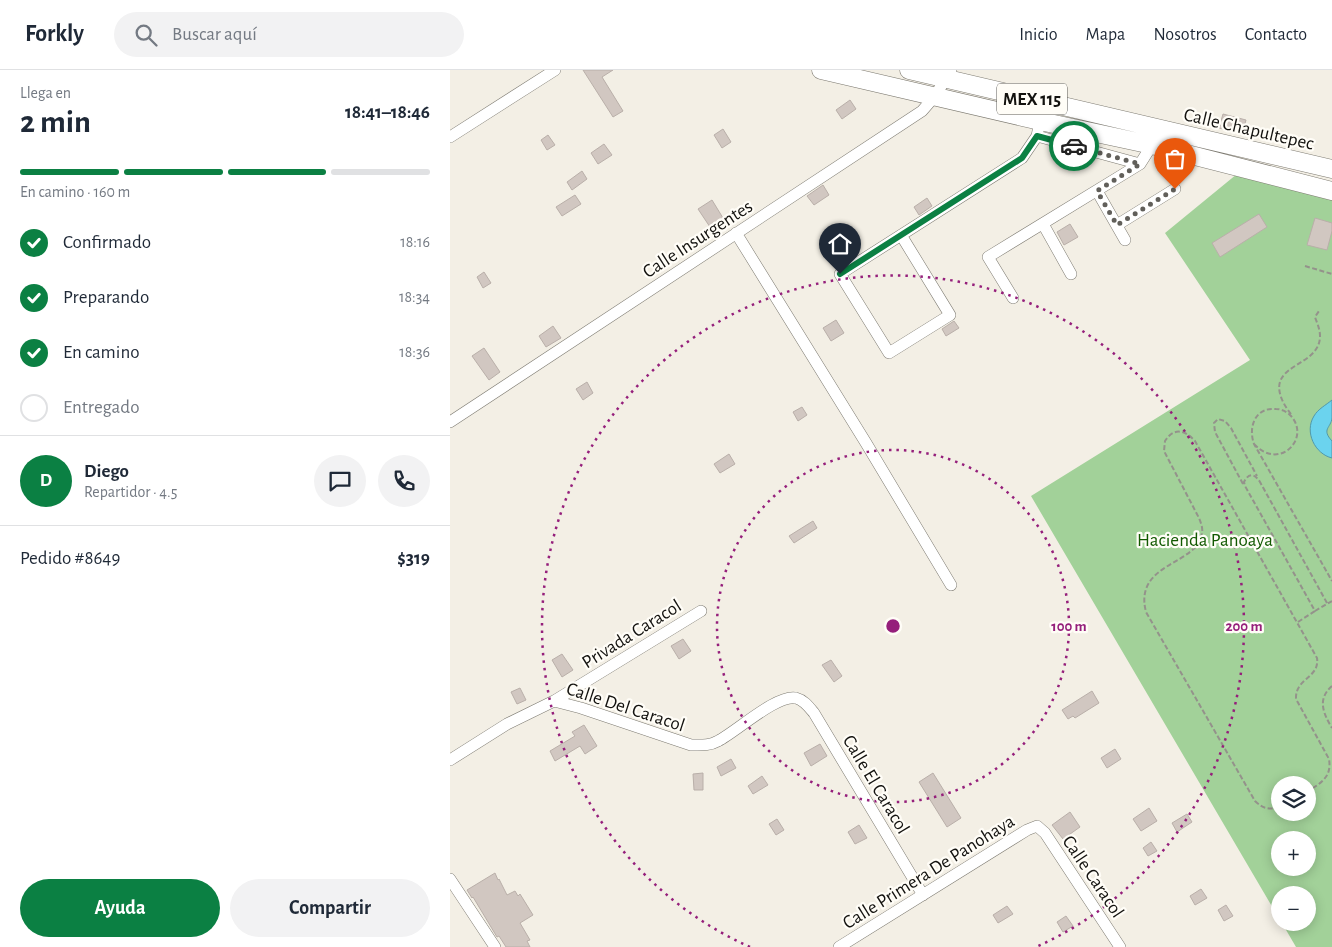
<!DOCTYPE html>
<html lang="es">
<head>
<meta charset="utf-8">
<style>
  :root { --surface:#fff; --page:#f2f2f3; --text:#1f2937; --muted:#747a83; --line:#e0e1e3; --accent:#0b8043 }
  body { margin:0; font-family:"Alegreya Sans",sans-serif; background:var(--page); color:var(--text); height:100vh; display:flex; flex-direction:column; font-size:19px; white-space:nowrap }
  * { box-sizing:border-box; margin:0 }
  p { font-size:16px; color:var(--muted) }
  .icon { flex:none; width:28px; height:28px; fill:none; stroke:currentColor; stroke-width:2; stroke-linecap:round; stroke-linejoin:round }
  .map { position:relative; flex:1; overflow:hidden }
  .panel { display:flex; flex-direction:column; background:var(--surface); width:450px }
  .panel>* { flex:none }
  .controls { position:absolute; left:821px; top:706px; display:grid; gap:10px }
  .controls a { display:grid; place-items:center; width:45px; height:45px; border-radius:50%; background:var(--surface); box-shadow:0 2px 12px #0003; font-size:25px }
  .pin { position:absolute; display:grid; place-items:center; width:42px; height:42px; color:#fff; margin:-51px -21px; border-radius:50% 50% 50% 0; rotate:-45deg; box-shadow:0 0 5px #0007 }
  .pin .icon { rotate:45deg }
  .courier { position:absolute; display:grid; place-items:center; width:50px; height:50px; margin:-25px; border:4px solid #0b8043; border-radius:50%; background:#fff; color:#222; box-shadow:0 1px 6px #0007 }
  .summary em { font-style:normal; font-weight:600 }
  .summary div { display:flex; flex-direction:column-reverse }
  .summary { display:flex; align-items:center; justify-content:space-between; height:85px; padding:0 20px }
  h1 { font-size:32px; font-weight:600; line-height:38px }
  .bar { display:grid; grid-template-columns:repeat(4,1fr); gap:8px 5px; align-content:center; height:60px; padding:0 20px }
  .bar i { height:6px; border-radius:4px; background:var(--line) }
  .bar .selected { background:var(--accent) }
  .bar p { grid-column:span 4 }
  .line { display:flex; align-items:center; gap:12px; padding:0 20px; border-top:1px solid var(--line) }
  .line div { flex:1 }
  .round { display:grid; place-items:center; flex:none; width:52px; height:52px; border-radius:26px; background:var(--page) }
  ol { padding:0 20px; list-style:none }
  li { display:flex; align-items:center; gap:15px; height:55px }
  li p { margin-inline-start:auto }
  li .icon { padding:5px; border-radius:50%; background:var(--accent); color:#fff; stroke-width:4 }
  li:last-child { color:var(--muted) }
  li i { width:28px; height:28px; border:2px solid var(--line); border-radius:50% }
  .button { display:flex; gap:10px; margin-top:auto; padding:10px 20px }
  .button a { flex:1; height:58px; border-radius:30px; background:var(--accent); color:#fff; font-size:20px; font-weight:600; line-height:58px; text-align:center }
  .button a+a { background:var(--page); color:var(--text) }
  header { display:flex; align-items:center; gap:30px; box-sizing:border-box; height:70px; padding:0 25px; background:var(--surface); border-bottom:1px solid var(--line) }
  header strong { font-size:24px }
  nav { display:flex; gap:28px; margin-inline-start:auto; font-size:18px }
  .search { width:350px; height:45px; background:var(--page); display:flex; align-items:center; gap:12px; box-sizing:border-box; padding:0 18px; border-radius:28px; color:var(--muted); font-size:19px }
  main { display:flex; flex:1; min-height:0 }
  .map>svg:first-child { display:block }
  .green { fill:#a2d199; fill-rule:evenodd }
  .water { fill:#6bd3ee; stroke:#5199ab }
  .building { fill:#d1c7c1; stroke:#b9afa9 }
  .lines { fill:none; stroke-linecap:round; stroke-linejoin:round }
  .street-casing { stroke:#7e7b72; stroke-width:12 }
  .primary-casing { stroke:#7e7b72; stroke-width:19 }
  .path { stroke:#94928b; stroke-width:2; stroke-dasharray:5 2.5; stroke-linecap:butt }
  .street { stroke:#fff; stroke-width:11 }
  .primary { stroke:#fff; stroke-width:18 }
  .done { stroke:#615f5a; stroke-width:5; stroke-dasharray:0 9 }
  .route { stroke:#0b8043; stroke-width:6 }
  .ring { fill:none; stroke:#951f7b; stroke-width:2.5; stroke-dasharray:2.5 5 }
  .labels { text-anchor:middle; stroke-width:4.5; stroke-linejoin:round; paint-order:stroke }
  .shield { fill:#fffdf7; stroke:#5a5855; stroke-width:1 }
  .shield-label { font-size:18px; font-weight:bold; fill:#13120f }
  .street-label { font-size:19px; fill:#13120f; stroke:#fffdf7 }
  .park-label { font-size:19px; fill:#115900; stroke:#fffdf7 }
  .centre { fill:#951f7b; stroke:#fffdf7; stroke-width:2.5 }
  .ring-label { font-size:15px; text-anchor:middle; font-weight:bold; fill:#951f7b; stroke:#fffdf7; stroke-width:4.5; stroke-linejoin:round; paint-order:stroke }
</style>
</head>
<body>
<header>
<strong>Forkly</strong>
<div class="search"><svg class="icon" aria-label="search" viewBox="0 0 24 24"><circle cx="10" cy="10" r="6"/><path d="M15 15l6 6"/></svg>Buscar aquí</div>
<nav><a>Inicio</a><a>Mapa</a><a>Nosotros</a><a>Contacto</a></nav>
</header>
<main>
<section class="panel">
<div class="summary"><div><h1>2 min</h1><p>Llega en</p></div><em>18:41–18:46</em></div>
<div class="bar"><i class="selected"></i><i class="selected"></i><i class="selected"></i><i></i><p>En camino · 160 m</p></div>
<ol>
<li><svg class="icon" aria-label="check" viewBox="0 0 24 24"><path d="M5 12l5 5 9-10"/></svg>Confirmado<p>18:16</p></li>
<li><svg class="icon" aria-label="check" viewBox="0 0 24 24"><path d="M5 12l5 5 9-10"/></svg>Preparando<p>18:34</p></li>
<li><svg class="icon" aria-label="check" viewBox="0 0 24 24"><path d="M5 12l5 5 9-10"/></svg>En camino<p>18:36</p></li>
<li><i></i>Entregado</li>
</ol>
<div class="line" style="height:90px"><b class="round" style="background:var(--accent);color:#fff">D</b><div><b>Diego</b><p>Repartidor · 4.5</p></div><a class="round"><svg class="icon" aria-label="chat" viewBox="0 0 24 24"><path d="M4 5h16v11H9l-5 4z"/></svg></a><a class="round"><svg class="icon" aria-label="phone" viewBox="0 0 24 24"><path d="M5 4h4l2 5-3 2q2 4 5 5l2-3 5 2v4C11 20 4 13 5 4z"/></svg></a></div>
<div class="line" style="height:65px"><div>Pedido #8649</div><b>$319</b></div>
<div class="button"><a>Ayuda</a><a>Compartir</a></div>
</section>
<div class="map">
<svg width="882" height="877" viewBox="0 0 882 877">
  <rect width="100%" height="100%" fill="#f3efe5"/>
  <!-- green -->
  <path class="green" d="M787,104L882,128V877H846L832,853L858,852V825H830V850L581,426L800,290L715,163ZM830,715H858V742H830ZM830,770H858V798H830Z"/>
  <!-- water -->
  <path class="water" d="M882,330C882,336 882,342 882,348C881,358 871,359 882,371V388C865,384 854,362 864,346C868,339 876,335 882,330Z"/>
  <!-- building -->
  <path class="building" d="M133,0H163L152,7L173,41L163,47Z
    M400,30L406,39L392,49L386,40Z
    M773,44L796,50L792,64L769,58Z
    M273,59L281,72L272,78L264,65Z
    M98,65L105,75L97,80L91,70Z
    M154,74L162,85L148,94L141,83Z
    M132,101L137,109L122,120L117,112Z
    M373,115L379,125L364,135L357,126Z
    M125,125L131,134L112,146L106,137Z
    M477,128L482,136L469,145L464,137Z
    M262,130L273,148L260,157L248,139Z
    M809,144L817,157L770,187L762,173Z
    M865,148L882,153V161L877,180L857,175Z
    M620,154L628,167L614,175L607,162Z
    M34,202L41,213L33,218L27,207Z
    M386,250L394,263L381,271L373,258Z
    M504,251L509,258L496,266L492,259Z
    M103,256L111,268L96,277L89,266Z
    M34,278L50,302L39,310L22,286Z
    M137,312L143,323L133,330L126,319Z
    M352,337L357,345L348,351L343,342Z
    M279,384L285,394L270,403L264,394Z
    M363,451L367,458L344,473L339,466Z
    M233,569L241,581L229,589L221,576Z
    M112,584L123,600L112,607L102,590Z
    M381,590L392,606L384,612L372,595Z
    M70,618L76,630L67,634L61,622Z
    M642,621L649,633L625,648L623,646L618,649L612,640Z
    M134,655L147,676L135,684L130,676L105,691L100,681L125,666L122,662Z
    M370,674L377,686L361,696L354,683Z
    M665,679L671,689L657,698L651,688Z
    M281,689L286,698L271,706L267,697Z
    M253,703V720H244L243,704Z
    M483,703L511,748L497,757L469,712Z
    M312,706L318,715L303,724L298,716Z
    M699,738L707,751L691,761L683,749Z
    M620,742L630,757L613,769L602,755Z
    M737,744L742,752L727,762L722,753Z
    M327,749L334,760L326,765L319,754Z
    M409,755L417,768L405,774L398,762Z
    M701,772L707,781L698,786L693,778Z
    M45,803L48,810L49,809L57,825L65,821L68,826L70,824L83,845L70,853L80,870L77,871L80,877H56L49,866L47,867L23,827L22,828L17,820Z
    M751,819L757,828L745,835L740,826Z
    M776,835L783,846L774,851L768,840Z
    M557,836L563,844L548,853L543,845Z
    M616,846L623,856L613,862L607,852Z"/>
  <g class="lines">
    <defs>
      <path id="street" d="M587,66L690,94
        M0,67L105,0
        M647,121L675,170
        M593,154L621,204
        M667,155L725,119
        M286,163L416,373L501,515
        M451,165L500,245L439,283L390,204L572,88L587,66L590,51
        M563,228L538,187L690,94L702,75L706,58
        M0,352L472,41L485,26L501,0
        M104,631L131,638L241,675C251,675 259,676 268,671C286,662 327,624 346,628C354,630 359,637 364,643L473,825
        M0,690L57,654L104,631L251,541
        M0,809L45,877
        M389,877L577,760L587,756L595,763L670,877"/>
      <path id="primary" d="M371,0L590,51L702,75L882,121
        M459,0L882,99"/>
    </defs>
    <!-- street casing -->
    <use href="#street" class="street-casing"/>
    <!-- primary casing -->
    <use href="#primary" class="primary-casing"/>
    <!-- path -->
    <path class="path" d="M855,196L882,204
      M841,344C837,339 833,333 831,327C819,293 870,297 870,266C870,259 867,253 865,247L869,241
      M804,374C830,402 862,367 840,345C836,341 831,339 826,339C805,337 798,357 804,374L882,511
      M793,414L765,362L764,353L768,349L775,351L781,358L807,406
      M877,533L810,412C805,404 799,402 794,412L795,416L865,541L882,531
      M848,552L865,541
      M882,616C867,629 873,643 882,658
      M830,737C820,740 813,739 805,731L696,542C683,492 749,495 752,463C753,458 751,453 749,448L714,381L715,371C724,357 735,360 745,371L867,588C870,608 845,608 846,629L879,689C882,707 871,713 858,721"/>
    <!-- street -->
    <use href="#street" class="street"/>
    <!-- primary -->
    <use href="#primary" class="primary"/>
  </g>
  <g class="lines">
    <!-- done -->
    <path class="done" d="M624,76L690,94L647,121L667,155L725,119"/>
    <!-- route -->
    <path class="route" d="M390,204L572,88L587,66L624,76"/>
  </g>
  <!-- distance rings -->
  <g class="ring">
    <circle cx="443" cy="556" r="176"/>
    <path d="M300 877A351 351 0 1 1 586 877"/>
  </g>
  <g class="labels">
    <!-- shield labels -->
    <rect class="shield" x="547" y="13.5" width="70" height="31" rx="4"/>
    <g class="shield-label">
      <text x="582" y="35">MEX 115</text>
    </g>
    <!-- street labels -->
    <g class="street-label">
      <text transform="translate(799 58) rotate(13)" y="7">Calle Chapultepec</text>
      <text transform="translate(247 168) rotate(-33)" y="7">Calle Insurgentes</text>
      <text transform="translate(181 563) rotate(-32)" y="7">Privada Caracol</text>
      <text transform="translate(176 636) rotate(18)" y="7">Calle Del Caracol</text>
      <text transform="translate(427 714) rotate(59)" y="7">Calle El Caracol</text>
      <text transform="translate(478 801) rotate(-32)" y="7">Calle Primera De Panohaya</text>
      <text transform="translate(644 806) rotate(56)" y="7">Calle Caracol</text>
    </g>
    <!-- park labels -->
    <g class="park-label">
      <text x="755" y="476">Hacienda Panoaya</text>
    </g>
  </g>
  <circle cx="443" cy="556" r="8" class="centre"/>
  <g class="ring-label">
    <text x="619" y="561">100 m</text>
    <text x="794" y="561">200 m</text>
  </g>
</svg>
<div class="controls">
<a><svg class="icon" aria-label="layers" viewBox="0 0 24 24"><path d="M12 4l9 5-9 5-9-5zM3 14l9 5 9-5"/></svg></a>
<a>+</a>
<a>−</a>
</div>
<div class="pin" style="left:725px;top:119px;background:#ea580c"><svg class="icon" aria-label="bag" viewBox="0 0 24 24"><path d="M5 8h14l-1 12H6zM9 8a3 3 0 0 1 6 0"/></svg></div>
<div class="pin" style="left:390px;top:204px;background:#1f2937"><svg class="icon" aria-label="home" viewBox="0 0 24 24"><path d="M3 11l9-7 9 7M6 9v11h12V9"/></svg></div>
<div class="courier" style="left:624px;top:76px"><svg class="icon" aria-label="car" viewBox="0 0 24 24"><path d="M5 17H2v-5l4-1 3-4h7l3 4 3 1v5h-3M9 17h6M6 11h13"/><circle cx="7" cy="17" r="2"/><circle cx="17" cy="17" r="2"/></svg></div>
</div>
</main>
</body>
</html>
